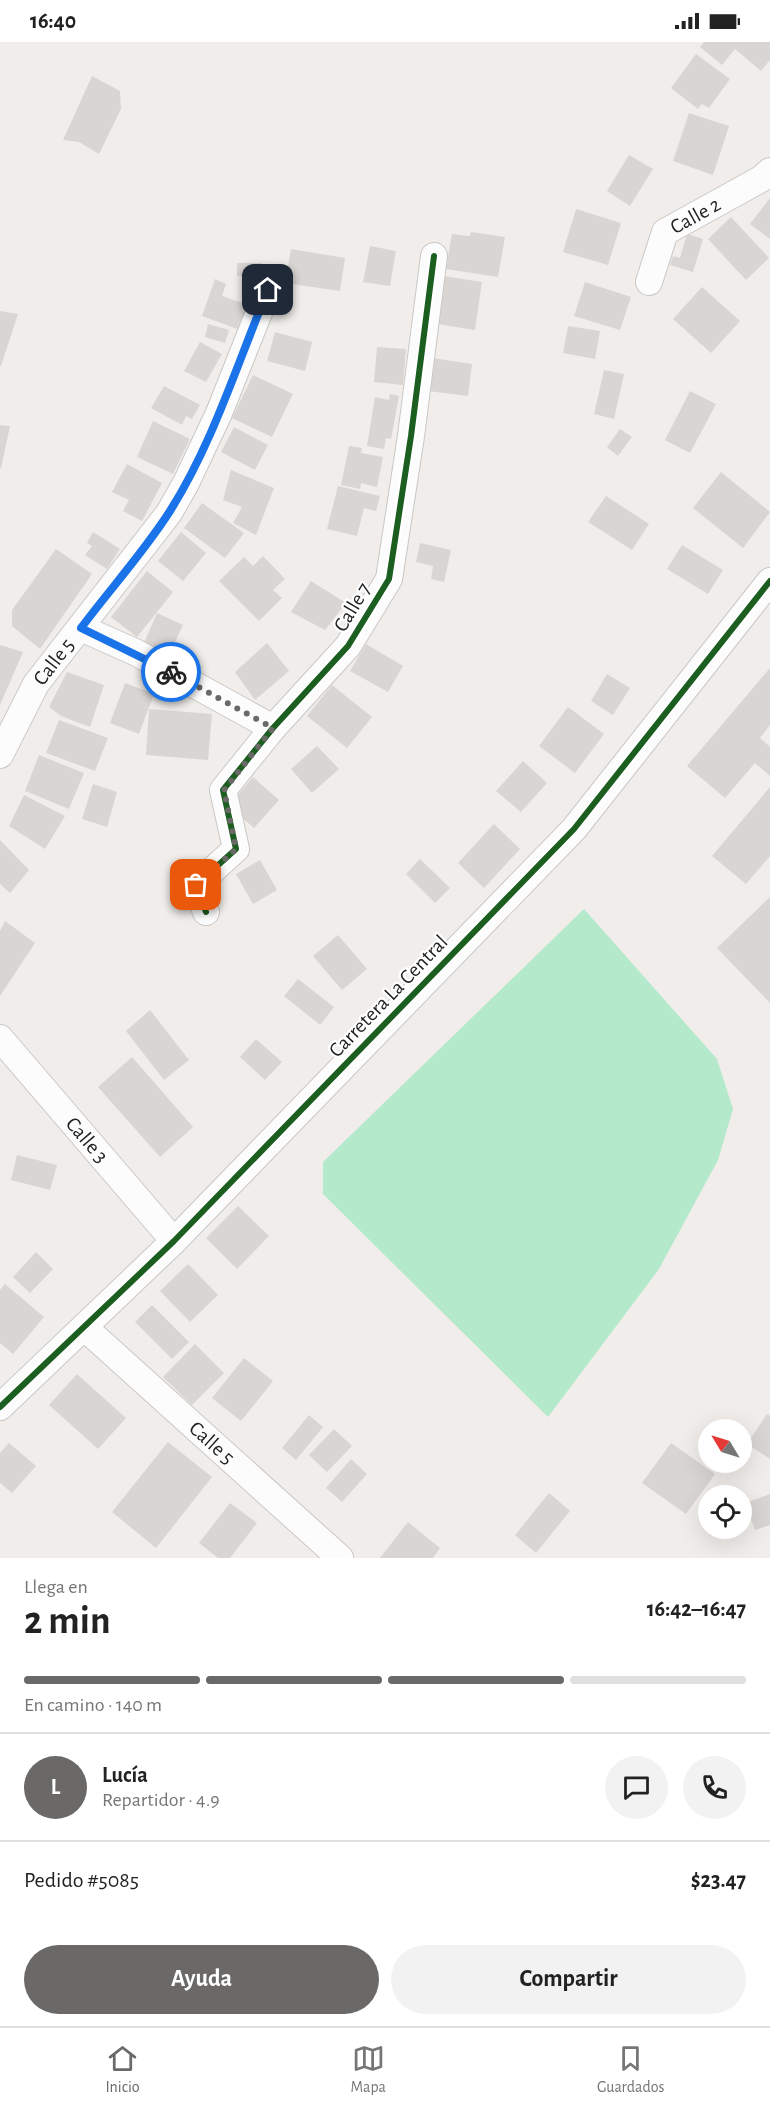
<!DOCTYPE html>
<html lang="es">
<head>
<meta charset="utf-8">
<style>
  :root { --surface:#fff; --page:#f2f2f2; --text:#222; --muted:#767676; --line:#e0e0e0; --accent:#6a6968 }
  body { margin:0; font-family:"Alegreya Sans",sans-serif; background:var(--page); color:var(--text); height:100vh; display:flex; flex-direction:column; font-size:22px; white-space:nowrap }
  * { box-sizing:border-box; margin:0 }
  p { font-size:20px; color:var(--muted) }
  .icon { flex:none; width:33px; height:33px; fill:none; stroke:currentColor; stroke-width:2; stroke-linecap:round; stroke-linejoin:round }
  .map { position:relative; height:1516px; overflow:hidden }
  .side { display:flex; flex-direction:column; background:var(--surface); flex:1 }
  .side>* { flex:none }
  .needle { width:39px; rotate:308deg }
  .controls { position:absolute; left:698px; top:1377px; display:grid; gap:12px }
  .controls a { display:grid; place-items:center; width:54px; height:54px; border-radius:50%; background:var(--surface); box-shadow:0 6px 24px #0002; font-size:30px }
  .pin { position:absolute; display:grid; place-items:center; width:51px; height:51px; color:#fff; margin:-26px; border-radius:12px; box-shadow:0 3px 9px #0006 }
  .courier { position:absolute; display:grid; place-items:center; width:60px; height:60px; margin:-30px; border:4px solid #1a73e8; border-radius:50%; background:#fff; color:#222; box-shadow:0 2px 8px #0007 }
  .headline em { font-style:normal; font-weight:700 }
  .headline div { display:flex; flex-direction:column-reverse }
  .headline { display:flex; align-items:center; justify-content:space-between; height:102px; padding:0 24px }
  h1 { font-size:39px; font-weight:700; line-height:45px }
  .bar { display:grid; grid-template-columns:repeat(4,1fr); gap:9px 6px; align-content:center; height:72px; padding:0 24px }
  .bar i { height:8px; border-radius:4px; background:var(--line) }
  .bar .on { background:var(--accent) }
  .bar p { grid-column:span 4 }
  .line { display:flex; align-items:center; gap:15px; padding:0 24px; border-top:2px solid var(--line) }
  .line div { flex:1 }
  .round { display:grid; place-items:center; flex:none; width:63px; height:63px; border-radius:32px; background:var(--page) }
  .cta { display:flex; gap:12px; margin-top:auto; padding:12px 24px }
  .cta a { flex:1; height:69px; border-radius:36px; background:var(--accent); color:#fff; font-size:24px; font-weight:700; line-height:69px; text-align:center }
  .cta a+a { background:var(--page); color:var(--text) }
  .status { display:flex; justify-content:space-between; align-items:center; height:42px; padding:0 30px; background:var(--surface); direction:ltr }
  .status svg { height:16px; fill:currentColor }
  .tabs { display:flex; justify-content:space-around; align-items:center; height:84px; border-top:2px solid var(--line); background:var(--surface); font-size:16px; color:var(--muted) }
  .tabs a { display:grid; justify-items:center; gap:3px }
  .tabs .on { color:var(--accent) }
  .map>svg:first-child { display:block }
  .pitch { fill:#b4e9cc }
  .building { fill:#d9d5d3 }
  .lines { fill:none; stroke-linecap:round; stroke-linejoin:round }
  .minor-casing { stroke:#c9c8c6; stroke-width:28 }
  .minor { stroke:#fdfcfc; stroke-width:26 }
  .cycleway-casing { stroke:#fff; stroke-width:10 }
  .cycleway { stroke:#1b5e20; stroke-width:6 }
  .done { stroke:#6a6968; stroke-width:6; stroke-dasharray:0 10.8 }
  .route { stroke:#1a73e8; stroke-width:8 }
  .labels { text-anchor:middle; stroke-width:4.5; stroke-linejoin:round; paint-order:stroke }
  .street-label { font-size:21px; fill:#222; stroke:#fff }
</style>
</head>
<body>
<div class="status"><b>16:40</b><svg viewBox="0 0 49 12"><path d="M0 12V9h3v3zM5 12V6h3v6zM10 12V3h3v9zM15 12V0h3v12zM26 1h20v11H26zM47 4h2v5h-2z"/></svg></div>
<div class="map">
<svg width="770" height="1516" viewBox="0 0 770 1516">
  <rect width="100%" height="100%" fill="#f0edea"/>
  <!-- pitch -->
  <path class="pitch" d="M584,867L717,1017L733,1067L718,1118L659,1227L548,1375L323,1152V1120Z"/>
  <!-- building -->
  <path class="building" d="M704,0H770V18L761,29L735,7L722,23L700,5Z
    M696,12L730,37L709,66L702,62L698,67L671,46Z
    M92,34L120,49L121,67L99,112L79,100L63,98Z
    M689,71L729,84L713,133L673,119Z
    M629,113L653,127L630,164L607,149Z
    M770,156V197L750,182Z
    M576,167L621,181L608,223L563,210Z
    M731,175L769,216L746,238L708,197Z
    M471,190L505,195L498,235L446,227L452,192L470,194Z
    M687,192L703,197L693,230L670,223L673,214L680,216Z
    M370,204L396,209L390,244L363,240Z
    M291,207L345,216L340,249L285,241Z
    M237,221H262L260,235L237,234Z
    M444,234L482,240L475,288L437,282Z
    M215,237L226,242L222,254L249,263L240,288L202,274Z
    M585,240L631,255L620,288L574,274Z
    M702,245L740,279L711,311L673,277Z
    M0,269L18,272L1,324H0Z
    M208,282L229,288L225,301L205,295Z
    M568,284L600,289L595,317L563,311Z
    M275,290L312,300L305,329L267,319Z
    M200,300L222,312L206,340L184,329Z
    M377,305L406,307L403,343L374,340Z
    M433,316L472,322L468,354L428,349Z
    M604,328L624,332L614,377L594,372Z
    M253,333L293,352L272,395L232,376Z
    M164,344L200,363L192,377L186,374L182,383L151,366Z
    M690,349L716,362L690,411L665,398Z
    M390,352L399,354L391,397L386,396L384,407L367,404L375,355L389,358Z
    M153,379L190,397L173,432L137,415Z
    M0,383L10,384L1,426H0Z
    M234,385L268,403L255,428L221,410Z
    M620,387L632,395L618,414L607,405Z
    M349,404L362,406L361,411L383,415L377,445L361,441L360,447L341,443Z
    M127,422L162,441L142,479L123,469L129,458L112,450Z
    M231,428L274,446L256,493L233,481L242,465L223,458Z
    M721,430L770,470L743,506L693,466Z
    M338,444L380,454L376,469L364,466L357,494L327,487Z
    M606,454L649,482L632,508L588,480Z
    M202,461L244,491L225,516L184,486Z
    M93,490L120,507L107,527L85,513L92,504L87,501Z
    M181,490L206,511L183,539L158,519Z
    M420,501L451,508L444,540L431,537L433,524L416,520Z
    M682,503L723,528L708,552L667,527Z
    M56,507L92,532L40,607L12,584V568Z
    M263,514L285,537L273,548L282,556L259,579L219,539L244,515L253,524Z
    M147,529L173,550L137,595L111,575Z
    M311,539L346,561L325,588L291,570Z
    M157,571L183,583L166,619L141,608Z
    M267,601L289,629L255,658L235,630Z
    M366,602L403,624L388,650L350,629Z
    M0,603L23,610L0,663Z
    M770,626V683L760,696L770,705V734L755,721L725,756L687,724Z
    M67,630L104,643L90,685L61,674L49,665Z
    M607,632L630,646L613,673L591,659Z
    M125,641L154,652L139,692L110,681Z
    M332,643L372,675L347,706L307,674Z
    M568,665L604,692L575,731L539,704Z
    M149,667L212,672L208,718L146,713Z
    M59,678L108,696L95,729L46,711Z
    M317,704L339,727L312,751L291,727Z
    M39,713L84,731L69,767L25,749Z
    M523,719L547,741L521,770L496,749Z
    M253,735L279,758L254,786L238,772L235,756Z
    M93,742L117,750L107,785L82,777Z
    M770,745V814L746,842L712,814Z
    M24,753L65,774L45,807L9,784Z
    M494,782L520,807L484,846L458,821Z
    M0,798L29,828L10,851L0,842Z
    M420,817L450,846L435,861L406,832Z
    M260,818L277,848L253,862L236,832Z
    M770,855V961L717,906Z
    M5,879L35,901L0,954V889Z
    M338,893L367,927L342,948L313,914Z
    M298,937L334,965L320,983L284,954Z
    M150,968L189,1018L164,1038L126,989Z
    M256,997L282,1020L265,1038L240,1015Z
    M132,1015L193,1085L160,1115L98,1045Z
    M17,1113L57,1123L50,1148L11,1138Z
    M238,1164L269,1194L237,1227L206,1196Z
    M36,1210L53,1227L30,1251L13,1235Z
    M188,1222L218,1253L190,1280L160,1249Z
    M5,1242L44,1275L13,1312L0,1301V1248Z
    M152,1263L189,1300L172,1317L135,1280Z
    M195,1302L224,1331L192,1363L163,1335Z
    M244,1316L273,1339L241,1379L212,1356Z
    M77,1332L126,1376L98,1407L49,1363Z
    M767,1372L770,1374V1417L747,1402Z
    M309,1373L323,1385L296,1418L282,1406Z
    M334,1387L352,1404L327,1430L309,1413Z
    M168,1400L212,1435L156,1506L112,1470Z
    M9,1401L36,1424L12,1451L0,1441V1411Z
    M671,1401L715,1432L686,1472L642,1441Z
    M351,1417L367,1432L342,1460L326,1446Z
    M549,1451L570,1469L536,1511L515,1493Z
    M770,1452V1483L755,1488L745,1461Z
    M230,1461L257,1481L230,1516H218L199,1501Z
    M408,1480L440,1506L433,1516H380Z"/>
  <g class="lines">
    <defs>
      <g id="minor">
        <path id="s1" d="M649,240L665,190L761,137L770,129"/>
        <path d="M81,586L135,610L273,686"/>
        <path id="s2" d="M0,713L36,642L169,471L186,441L219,371L268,248"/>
        <path d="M206,870L196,843L236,807L223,748L273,686L348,604L389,537L411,394L434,214"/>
        <path id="s3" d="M0,996L174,1199"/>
        <path id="s4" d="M85,1286L340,1516"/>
        <path d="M0,1365L174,1199L574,787L770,539"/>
      </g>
    </defs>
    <!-- minor casing -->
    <use href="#minor" class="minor-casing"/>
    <!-- minor -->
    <use href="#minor" class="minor"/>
    <defs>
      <path id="cycleway" d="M206,870L196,843L236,807L223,748L273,686L348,604L389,537L411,394L434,214
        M0,1365L174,1199L574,787L770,539"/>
    </defs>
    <!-- cycleway casing -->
    <use href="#cycleway" class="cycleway-casing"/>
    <!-- cycleway -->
    <use href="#cycleway" class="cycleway"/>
  </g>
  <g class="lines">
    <!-- done -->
    <path class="done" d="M171,630L273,686L224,748L236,807L196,843"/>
    <!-- route -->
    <path class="route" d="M171,630L81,586C110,547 144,510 170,469C213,401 237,322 268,248"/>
  </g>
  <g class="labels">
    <!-- street labels -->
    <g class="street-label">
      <text dy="7" stroke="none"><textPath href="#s1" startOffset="87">Calle 2</textPath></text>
      <text transform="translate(352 565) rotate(-59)" y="7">Calle 7</text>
      <text dy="7" stroke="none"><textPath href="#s2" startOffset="108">Calle 5</textPath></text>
      <text transform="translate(388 954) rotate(-46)" y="7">Carretera La Central</text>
      <text dy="7" stroke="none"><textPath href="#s3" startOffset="134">Calle 3</textPath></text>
      <text dy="7" stroke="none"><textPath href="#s4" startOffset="171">Calle 5</textPath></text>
    </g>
  </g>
</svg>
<div class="controls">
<a><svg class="needle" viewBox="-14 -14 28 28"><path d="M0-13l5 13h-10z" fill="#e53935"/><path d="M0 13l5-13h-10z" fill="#767676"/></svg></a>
<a><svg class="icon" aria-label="locate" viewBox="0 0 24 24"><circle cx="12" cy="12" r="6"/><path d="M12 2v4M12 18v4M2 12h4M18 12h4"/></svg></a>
</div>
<div class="pin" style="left:196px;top:843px;background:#ea580c"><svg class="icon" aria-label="bag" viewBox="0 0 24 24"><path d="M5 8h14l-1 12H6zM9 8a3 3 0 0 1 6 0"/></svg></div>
<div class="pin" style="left:268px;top:248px;background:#1f2937"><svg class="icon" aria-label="home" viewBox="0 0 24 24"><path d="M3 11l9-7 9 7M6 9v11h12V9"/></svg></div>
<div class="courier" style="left:171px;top:630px"><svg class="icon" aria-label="bike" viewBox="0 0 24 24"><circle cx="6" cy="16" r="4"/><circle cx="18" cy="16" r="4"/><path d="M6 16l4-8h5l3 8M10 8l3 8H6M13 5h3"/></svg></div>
</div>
<section class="side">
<div class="headline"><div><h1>2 min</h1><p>Llega en</p></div><em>16:42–16:47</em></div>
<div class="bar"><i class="on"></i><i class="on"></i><i class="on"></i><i></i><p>En camino · 140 m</p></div>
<div class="line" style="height:108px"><b class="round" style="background:var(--accent);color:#fff">L</b><div><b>Lucía</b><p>Repartidor · 4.9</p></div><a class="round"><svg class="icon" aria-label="chat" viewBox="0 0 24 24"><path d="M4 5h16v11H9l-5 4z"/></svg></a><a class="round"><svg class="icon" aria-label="phone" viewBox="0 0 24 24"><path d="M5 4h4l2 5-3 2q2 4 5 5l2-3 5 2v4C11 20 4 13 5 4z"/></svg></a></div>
<div class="line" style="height:78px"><div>Pedido #5085</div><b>$23.47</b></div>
<div class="cta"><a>Ayuda</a><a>Compartir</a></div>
</section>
<nav class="tabs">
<a class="on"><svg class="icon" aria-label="home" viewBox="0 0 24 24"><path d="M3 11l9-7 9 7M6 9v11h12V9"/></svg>Inicio</a>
<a><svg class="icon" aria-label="map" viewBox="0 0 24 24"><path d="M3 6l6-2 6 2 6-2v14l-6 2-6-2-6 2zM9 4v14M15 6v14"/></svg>Mapa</a>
<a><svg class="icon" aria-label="saved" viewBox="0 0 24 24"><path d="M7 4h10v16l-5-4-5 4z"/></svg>Guardados</a>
</nav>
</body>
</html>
